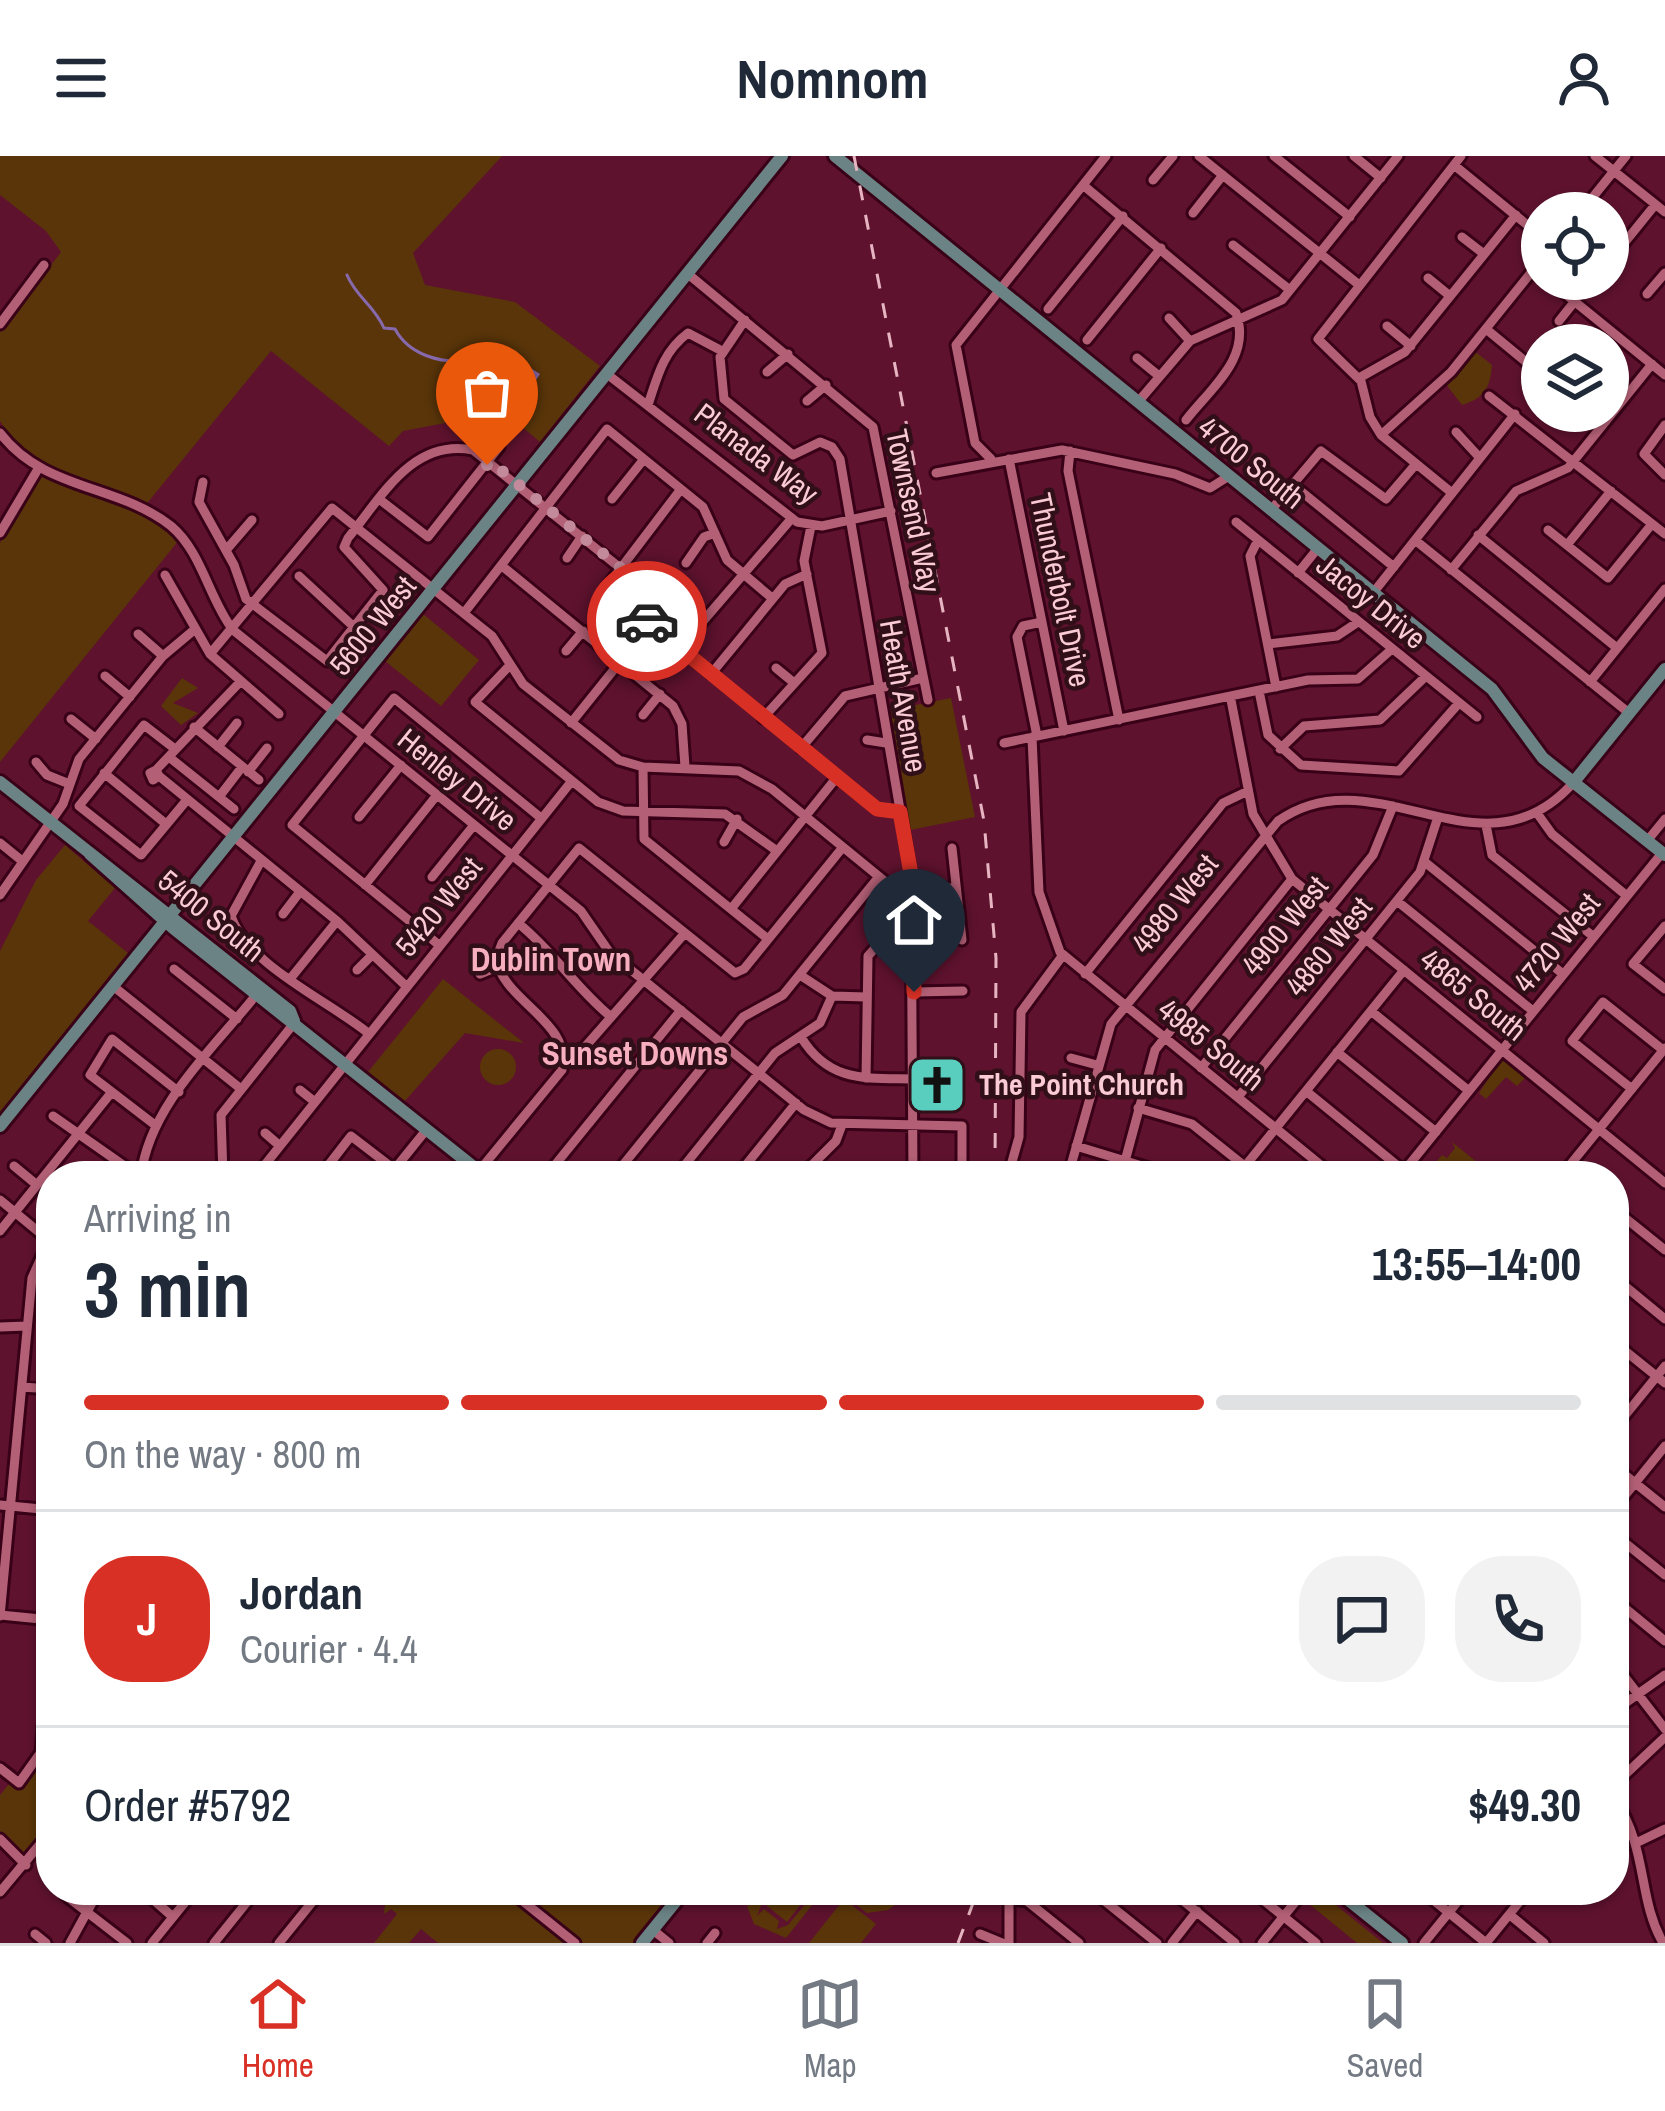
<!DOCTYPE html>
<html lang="en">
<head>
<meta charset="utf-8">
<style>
  :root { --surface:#fff; --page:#f2f2f3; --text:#1f2937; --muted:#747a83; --line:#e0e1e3; --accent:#d93025 }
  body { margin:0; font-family:"Archivo Narrow",sans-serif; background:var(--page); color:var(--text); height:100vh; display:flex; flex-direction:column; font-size:45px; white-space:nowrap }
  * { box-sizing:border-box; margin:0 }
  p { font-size:39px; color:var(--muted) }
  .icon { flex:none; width:66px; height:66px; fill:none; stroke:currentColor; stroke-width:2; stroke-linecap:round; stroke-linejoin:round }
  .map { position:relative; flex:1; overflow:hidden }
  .panel { position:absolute; left:36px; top:1005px; width:1593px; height:744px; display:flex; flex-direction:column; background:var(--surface); border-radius:48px; box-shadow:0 3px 9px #0004 }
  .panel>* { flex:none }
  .buttons { position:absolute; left:1521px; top:36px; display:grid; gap:24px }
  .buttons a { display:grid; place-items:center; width:108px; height:108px; border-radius:50%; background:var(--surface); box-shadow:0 3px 9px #0004; font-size:60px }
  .pin { position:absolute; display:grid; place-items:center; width:102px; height:102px; color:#fff; margin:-123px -51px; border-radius:50% 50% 50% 0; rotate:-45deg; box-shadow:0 0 12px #0007 }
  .pin .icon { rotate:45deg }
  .courier { position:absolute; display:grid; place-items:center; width:120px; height:120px; margin:-60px; border:9px solid #d93025; border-radius:50%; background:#fff; color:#222; box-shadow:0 3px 15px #0007 }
  .head em { font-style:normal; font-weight:700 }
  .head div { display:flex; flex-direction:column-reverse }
  .head { display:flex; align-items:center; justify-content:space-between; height:204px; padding:0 48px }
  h1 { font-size:78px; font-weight:700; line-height:90px }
  .bar { display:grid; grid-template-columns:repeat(4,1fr); gap:18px 12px; align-content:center; height:144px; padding:0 48px }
  .bar i { height:15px; border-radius:9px; background:var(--line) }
  .bar .current { background:var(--accent) }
  .bar p { grid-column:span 4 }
  .line { display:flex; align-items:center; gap:30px; padding:0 48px; border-top:3px solid var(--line) }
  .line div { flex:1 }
  .round { display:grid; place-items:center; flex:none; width:126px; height:126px; border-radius:48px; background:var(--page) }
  header { display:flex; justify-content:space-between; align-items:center; height:156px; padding:0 48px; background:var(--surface); font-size:54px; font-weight:700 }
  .tabs { display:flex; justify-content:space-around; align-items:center; height:168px; border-top:3px solid var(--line); background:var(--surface); font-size:33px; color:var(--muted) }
  .tabs a { display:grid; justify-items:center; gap:6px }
  .tabs .current { color:var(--accent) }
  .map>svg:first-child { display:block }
  .green { fill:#5a3509 }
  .water { fill:#8769ad }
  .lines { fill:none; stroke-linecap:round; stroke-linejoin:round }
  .stream { stroke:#8769ad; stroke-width:3 }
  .minor-casing { stroke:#390117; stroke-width:15 }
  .major-casing { stroke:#390117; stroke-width:18 }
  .minor { stroke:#b36076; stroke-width:9 }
  .major { stroke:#6b8385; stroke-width:12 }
  .rail { stroke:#e7b5c1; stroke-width:3; stroke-dasharray:15 15; stroke-linecap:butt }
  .done { stroke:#c38a9b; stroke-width:12; stroke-dasharray:0 21.6 }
  .route { stroke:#d93025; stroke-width:15 }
  .labels { text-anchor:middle; stroke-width:9; stroke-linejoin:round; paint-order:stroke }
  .street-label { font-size:30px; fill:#facbd5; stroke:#300f19 }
  .poi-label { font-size:30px; font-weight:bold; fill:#facbd5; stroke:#300f19; text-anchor:start }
  .neighbourhood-label { font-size:33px; font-weight:bold; fill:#f7aebf; stroke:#300f19 }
</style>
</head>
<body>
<header><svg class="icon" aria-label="menu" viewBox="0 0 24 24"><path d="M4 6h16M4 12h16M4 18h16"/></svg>Nomnom<svg class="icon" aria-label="person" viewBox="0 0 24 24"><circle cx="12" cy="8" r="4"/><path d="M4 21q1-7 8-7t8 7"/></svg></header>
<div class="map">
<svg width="1665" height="1787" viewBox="0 0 1665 1787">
  <rect width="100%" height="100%" fill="#5e122e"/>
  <!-- green -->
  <path class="green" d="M0,0H502L413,97L425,129L515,146L600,210L540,286L504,256L403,275L389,290L271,195L140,356L179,384L0,606V387L40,310L15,289L0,265V176L61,96L46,75L0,39Z
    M1473,194L1492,209C1490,233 1484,242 1462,249L1445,227Z
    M423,458L479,504L441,550L385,505Z
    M182,522L198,532L173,547L198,557L181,569L161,550Z
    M951,542L975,661L910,674L886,555Z
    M65,689L115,732L88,765L128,797L0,959V795L36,724Z
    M443,823L524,887L465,877L404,946L368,916Z
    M480 911a18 18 0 1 1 36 0a18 18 0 1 1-36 0Z
    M1501,903L1526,921L1517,930L1506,921L1486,943L1479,937Z
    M1452,986L1494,1020H1425L1442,999L1447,1002L1455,992Z
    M36,1609L51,1618V1668L26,1704L0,1679V1639L9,1628H26Z
    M369,1734H677L634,1787H438L421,1773L409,1787H374L397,1758L391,1753L384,1758L385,1747Z
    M759,1734H767L757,1760L764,1753L779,1765L777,1773L788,1769L817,1734H824L786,1782L754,1768L747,1750Z
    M772,1734H812L787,1766L762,1746Z
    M853,1734H899L906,1741L888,1754L867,1757L847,1742Z
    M1292,1734H1317L1383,1787H1357Z
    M844,1743L876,1768L861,1787H809Z"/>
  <!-- water -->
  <path class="water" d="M513,201L540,218L532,230L500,227L499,212Z"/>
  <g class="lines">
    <!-- stream -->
    <path class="stream" d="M347,119C356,141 374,149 384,172L395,173C409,199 440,207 466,205L470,223L498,219"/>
    <defs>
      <path id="minor" d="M1199,0L1358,128
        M1274,0L1350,61
        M1354,0L1381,22
        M1595,0L1665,56
        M1454,9L1542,81
        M1153,24L1173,0
        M1083,29L1236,157C1252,201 1212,231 1186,264
        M1193,57L1223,19
        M1580,57L1626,0
        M1462,81L1484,98
        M1233,89L1290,134
        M1608,107L1655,49
        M688,118L873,271L928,544
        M1428,122L1450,140
        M1547,123L1665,219
        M1647,138L1665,117
        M1048,153L1123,60
        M1169,162L1190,185
        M745,164L720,201L724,243L793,299L820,286L832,291L840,303L911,718L913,1020
        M1559,165L1575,145
        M0,168L44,109
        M1387,170L1411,190
        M1486,173L1542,219
        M1087,184L1161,92
        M1137,202L1159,220
        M767,216L788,198
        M607,218L797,366L822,370L891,355
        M1359,222L1405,196L1516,59
        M1489,240L1665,378
        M807,245L826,229
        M649,246C658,218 664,195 688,177L722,195
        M1138,246L1190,185L1282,144L1398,0
        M1665,269L1644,298L1665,319
        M1456,276L1480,302
        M0,277C44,335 118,328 171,370C202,396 209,443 233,474L581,755L610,797L804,954L831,967L962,970V1020
        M1381,279L1451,216L1542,103
        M1070,295L1068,315L1119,564
        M991,303L975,287L956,189L1106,0
        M1009,303L1064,575
        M936,317L1062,294L1175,318L1210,332L1229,320
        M203,326L199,346L234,409L246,443L327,505L383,434L344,391L348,382C381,342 412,282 473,294L639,427L647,465L877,653L900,656
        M1292,328L1394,411
        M1452,337L1381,279L1370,261L1361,225L1318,183L1461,0
        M379,343L428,381L499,291
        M612,343L644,303
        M1271,354L1321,295L1386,343L1416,308
        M1236,366L1477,561
        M1548,374L1608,422L1652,368
        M0,377L38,313
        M1478,379L1617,492
        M1258,384L1250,400L1276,531
        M1415,384L1629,557
        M1567,389L1611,335
        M227,393L252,364
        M567,402L582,380
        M686,407L704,381L715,377
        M502,410L673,550L682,568L685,611
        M1451,414L1516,335L1568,312L1652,208
        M1298,417L1318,392
        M165,419L210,498L279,558
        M299,420L354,471
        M605,433L681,333
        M1373,437L1515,258
        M464,457L607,273L703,351L727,404L772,442
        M138,478L163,500
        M1268,488L1337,480L1358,466
        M679,493L792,362
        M566,495L583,475
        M210,498L332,352L492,480L523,528L619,604L643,611L739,615L772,633L893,732H956
        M510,509L475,546L598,646L623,655L725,658L777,695
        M776,512L793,526
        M711,518L785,428L807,418
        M105,520L130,541
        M1590,526L1665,433
        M1259,535L1268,579L1301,609L1399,615L1459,547
        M1231,544L1253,658L1292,723L1665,1027
        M643,559L660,538
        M763,562L822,497L804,405L811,370
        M71,563L96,583
        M571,567L620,506
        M194,571L259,624
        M1037,580L1017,481L1023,470L1042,466
        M1032,581L1039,736L1060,796L1334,1020
        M867,584L886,587
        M1004,587L1308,524L1358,523L1392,493
        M218,591L237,567
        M801,592L845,540L923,522
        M175,593L144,569L79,650L141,699L186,645
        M1280,593L1304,570L1380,564L1425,521
        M169,601L234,653
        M36,606L47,619L67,627
        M643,611L644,683L768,783
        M156,614L240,526
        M156,614L159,620L153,624L150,617Z
        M248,616L267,592
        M104,617L166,668
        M159,620L337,765L406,830
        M219,641L242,611
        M1537,657L1552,678L1627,740
        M359,661L401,609
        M1486,669L1492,699L1594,781
        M1647,685L1665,663
        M724,686L737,663
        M0,687L21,704
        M952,692L962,784
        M1426,707L1563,818
        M432,721L474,669
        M365,729L437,639
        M0,739L63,648L79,603L163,500L194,474
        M1397,745L1533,855
        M731,753L837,621
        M283,758L299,737
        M231,760L261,705
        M218,762L231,760C247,809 329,845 368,877
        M518,767C554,796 575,831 610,860
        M1665,770L1633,808L1665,833
        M439,789L292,669L394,542L541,662
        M174,813L237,863
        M357,814L372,799
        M480,818L497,811
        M1085,818L1223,647L1248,635
        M800,819L832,840L866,841
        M290,823L337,765
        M113,830L241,933
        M915,836L963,835
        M1371,855L1469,935
        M801,881C829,927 866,922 914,923
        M1337,896L1436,976
        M565,899L584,892L685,777
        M1071,902L1097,909
        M1201,912L1373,699L1393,650
        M866,922L868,800L884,782L913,777
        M1632,933L1572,885L1603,846L1663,894
        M300,934L315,946
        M1306,935L1404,1015
        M1238,941L1420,716L1438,661
        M1138,952L1192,968L1257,1020
        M53,960L133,1016H166
        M155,969L90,919L112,883L179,936
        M265,977L280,990
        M1076,990L1175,1020
        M14,1010L37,1029
        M479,1015L562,914C573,866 504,846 496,803L502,787L579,692L735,817L744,813L843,691
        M141,1020C149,950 213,893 256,839
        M223,1020L221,959L295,866
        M256,1020L571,626
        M320,1020L351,980L394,1013
        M389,1020L427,973
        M546,1020L681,854
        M614,1020L743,861L783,839L877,723
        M676,1020L775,897L820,867L832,840
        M737,1020L796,947
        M801,1020L836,985L842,969
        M1008,1020L1019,981L1021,856L1063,799
        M1068,1020L1111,868L1278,665C1375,596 1482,729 1573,627
        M1121,1020L1155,894L1292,723
        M1237,1020L1404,814
        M1400,1020L1662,697
        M1561,1020L1665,892
        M0,1044L51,1086
        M1614,1053L1665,1094
        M0,1075L111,937
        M1614,1121L1665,1163
        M0,1171L27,1170
        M1614,1186L1665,1227
        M22,1231L51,1233
        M1614,1273L1665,1210
        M1614,1310L1665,1351
        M0,1349L51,1354
        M1614,1353L1665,1290
        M1614,1378L1665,1419
        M1614,1443L1665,1485
        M0,1459L51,1464
        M0,1460L32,1122L49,1084
        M1614,1507L1665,1573
        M1614,1555L1665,1519
        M0,1612L19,1627L41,1596L51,1469
        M1614,1629L1665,1581
        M1614,1641C1649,1695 1637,1741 1663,1787
        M0,1683L26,1709
        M1638,1686L1665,1673
        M509,1734L575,1787
        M1091,1734L1157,1787
        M1170,1734L1235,1787
        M1251,1734L1316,1787
        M1421,1734L1486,1787L1529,1734
        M0,1736L51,1675
        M65,1739L127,1787
        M149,1740L173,1761
        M1009,1742L1027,1745L1079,1787
        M1510,1759L1544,1787
        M653,1774L669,1787
        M35,1778L46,1787
        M980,1778L1002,1787
        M70,1787L99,1734
        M152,1787L195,1734
        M214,1787L247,1746L231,1734
        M279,1787L322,1734
        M707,1787L715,1777
        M1009,1787V1734
        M1172,1787L1197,1755
        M1262,1787L1305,1734
        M1424,1787L1467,1734"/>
      <path id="major" d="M835,0L1492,533L1543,602L1665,699
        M0,626L290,855L294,865
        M1573,627L1665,513
        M90,698L173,772L485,1020
        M0,970L782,0
        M1336,1734L1402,1787
        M642,1787L685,1734"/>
    </defs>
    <!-- minor casing -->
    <use href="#minor" class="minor-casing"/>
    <!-- major casing -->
    <use href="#major" class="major-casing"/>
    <!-- minor -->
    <use href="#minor" class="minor"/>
    <!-- major -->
    <use href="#major" class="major"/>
    <!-- rail -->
    <path class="rail" d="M854,0L984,665L996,802L995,1020
      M958,1787L978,1734"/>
  </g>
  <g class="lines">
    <!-- done -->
    <path class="done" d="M487,309L490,305L639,427L647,465"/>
    <!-- route -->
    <path class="route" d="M647,465L877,653L900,656L911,718L914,836"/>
  </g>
  <!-- icons -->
  <defs>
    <symbol id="church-square" viewBox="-11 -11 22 22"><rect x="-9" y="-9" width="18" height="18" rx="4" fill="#59cebf" stroke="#300f19"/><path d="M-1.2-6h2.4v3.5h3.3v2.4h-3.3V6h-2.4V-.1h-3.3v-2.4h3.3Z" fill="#111"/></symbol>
  </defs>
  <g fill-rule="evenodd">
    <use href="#church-square" x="904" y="896" width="66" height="66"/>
  </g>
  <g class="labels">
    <!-- street labels -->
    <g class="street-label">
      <text transform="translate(756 298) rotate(37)" y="10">Planada Way</text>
      <text transform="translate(1251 307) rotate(39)" y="10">4700 South</text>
      <text transform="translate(913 355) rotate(78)" y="10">Townsend Way</text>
      <text transform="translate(1060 434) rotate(78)" y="10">Thunderbolt Drive</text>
      <text transform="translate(1371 446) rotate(39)" y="10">Jacoy Drive</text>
      <text transform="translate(373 470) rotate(-51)" y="10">5600 West</text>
      <text transform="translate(903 540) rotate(80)" y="10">Heath Avenue</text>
      <text transform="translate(457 624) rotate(39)" y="10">Henley Drive</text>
      <text transform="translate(1175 748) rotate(-51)" y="10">4980 West</text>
      <text transform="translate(439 751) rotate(-51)" y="10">5420 West</text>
      <text transform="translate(211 760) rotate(39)" y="10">5400 South</text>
      <text transform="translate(1285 770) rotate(-51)" y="10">4900 West</text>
      <text transform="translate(1557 787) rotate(-51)" y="10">4720 West</text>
      <text transform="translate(1329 791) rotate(-51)" y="10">4860 West</text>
      <text transform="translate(1473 839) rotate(39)" y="10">4865 South</text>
      <text transform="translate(1211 889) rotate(39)" y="10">4985 South</text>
    </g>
    <!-- poi labels -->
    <g class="poi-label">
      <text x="979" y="939">The Point Church</text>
    </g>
    <!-- neighbourhood labels -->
    <g class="neighbourhood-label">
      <text x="551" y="815">Dublin Town</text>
      <text x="635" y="909">Sunset Downs</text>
    </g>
  </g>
</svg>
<div class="buttons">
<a><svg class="icon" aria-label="locate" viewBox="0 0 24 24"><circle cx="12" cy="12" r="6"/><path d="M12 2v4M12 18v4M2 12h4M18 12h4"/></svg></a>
<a><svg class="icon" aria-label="layers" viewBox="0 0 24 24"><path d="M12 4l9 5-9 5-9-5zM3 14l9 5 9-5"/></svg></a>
</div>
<div class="pin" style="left:487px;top:309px;background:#ea580c"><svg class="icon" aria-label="bag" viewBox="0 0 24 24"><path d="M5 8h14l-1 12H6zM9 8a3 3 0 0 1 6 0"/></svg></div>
<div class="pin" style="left:914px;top:836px;background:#1f2937"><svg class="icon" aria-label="home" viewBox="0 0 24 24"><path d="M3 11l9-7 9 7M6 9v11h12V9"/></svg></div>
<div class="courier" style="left:647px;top:465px"><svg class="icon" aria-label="car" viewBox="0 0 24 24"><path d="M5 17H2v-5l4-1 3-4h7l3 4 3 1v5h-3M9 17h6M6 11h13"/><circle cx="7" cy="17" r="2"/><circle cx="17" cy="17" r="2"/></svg></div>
<section class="panel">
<div class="head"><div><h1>3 min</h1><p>Arriving in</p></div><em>13:55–14:00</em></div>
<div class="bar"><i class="current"></i><i class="current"></i><i class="current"></i><i></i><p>On the way · 800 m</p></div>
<div class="line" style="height:216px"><b class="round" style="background:var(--accent);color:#fff">J</b><div><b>Jordan</b><p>Courier · 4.4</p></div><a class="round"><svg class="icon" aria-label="chat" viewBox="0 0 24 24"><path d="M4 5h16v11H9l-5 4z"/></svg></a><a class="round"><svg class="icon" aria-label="phone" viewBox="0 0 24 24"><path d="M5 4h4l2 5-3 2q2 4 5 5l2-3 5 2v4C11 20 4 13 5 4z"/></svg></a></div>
<div class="line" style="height:156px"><div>Order #5792</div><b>$49.30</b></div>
</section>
</div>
<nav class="tabs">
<a class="current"><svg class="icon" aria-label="home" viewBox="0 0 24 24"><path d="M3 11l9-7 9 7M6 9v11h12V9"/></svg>Home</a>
<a><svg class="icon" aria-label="map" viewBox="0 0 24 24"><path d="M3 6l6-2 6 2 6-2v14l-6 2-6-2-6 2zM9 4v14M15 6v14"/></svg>Map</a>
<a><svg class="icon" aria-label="saved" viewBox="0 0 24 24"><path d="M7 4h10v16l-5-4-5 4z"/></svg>Saved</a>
</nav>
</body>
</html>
